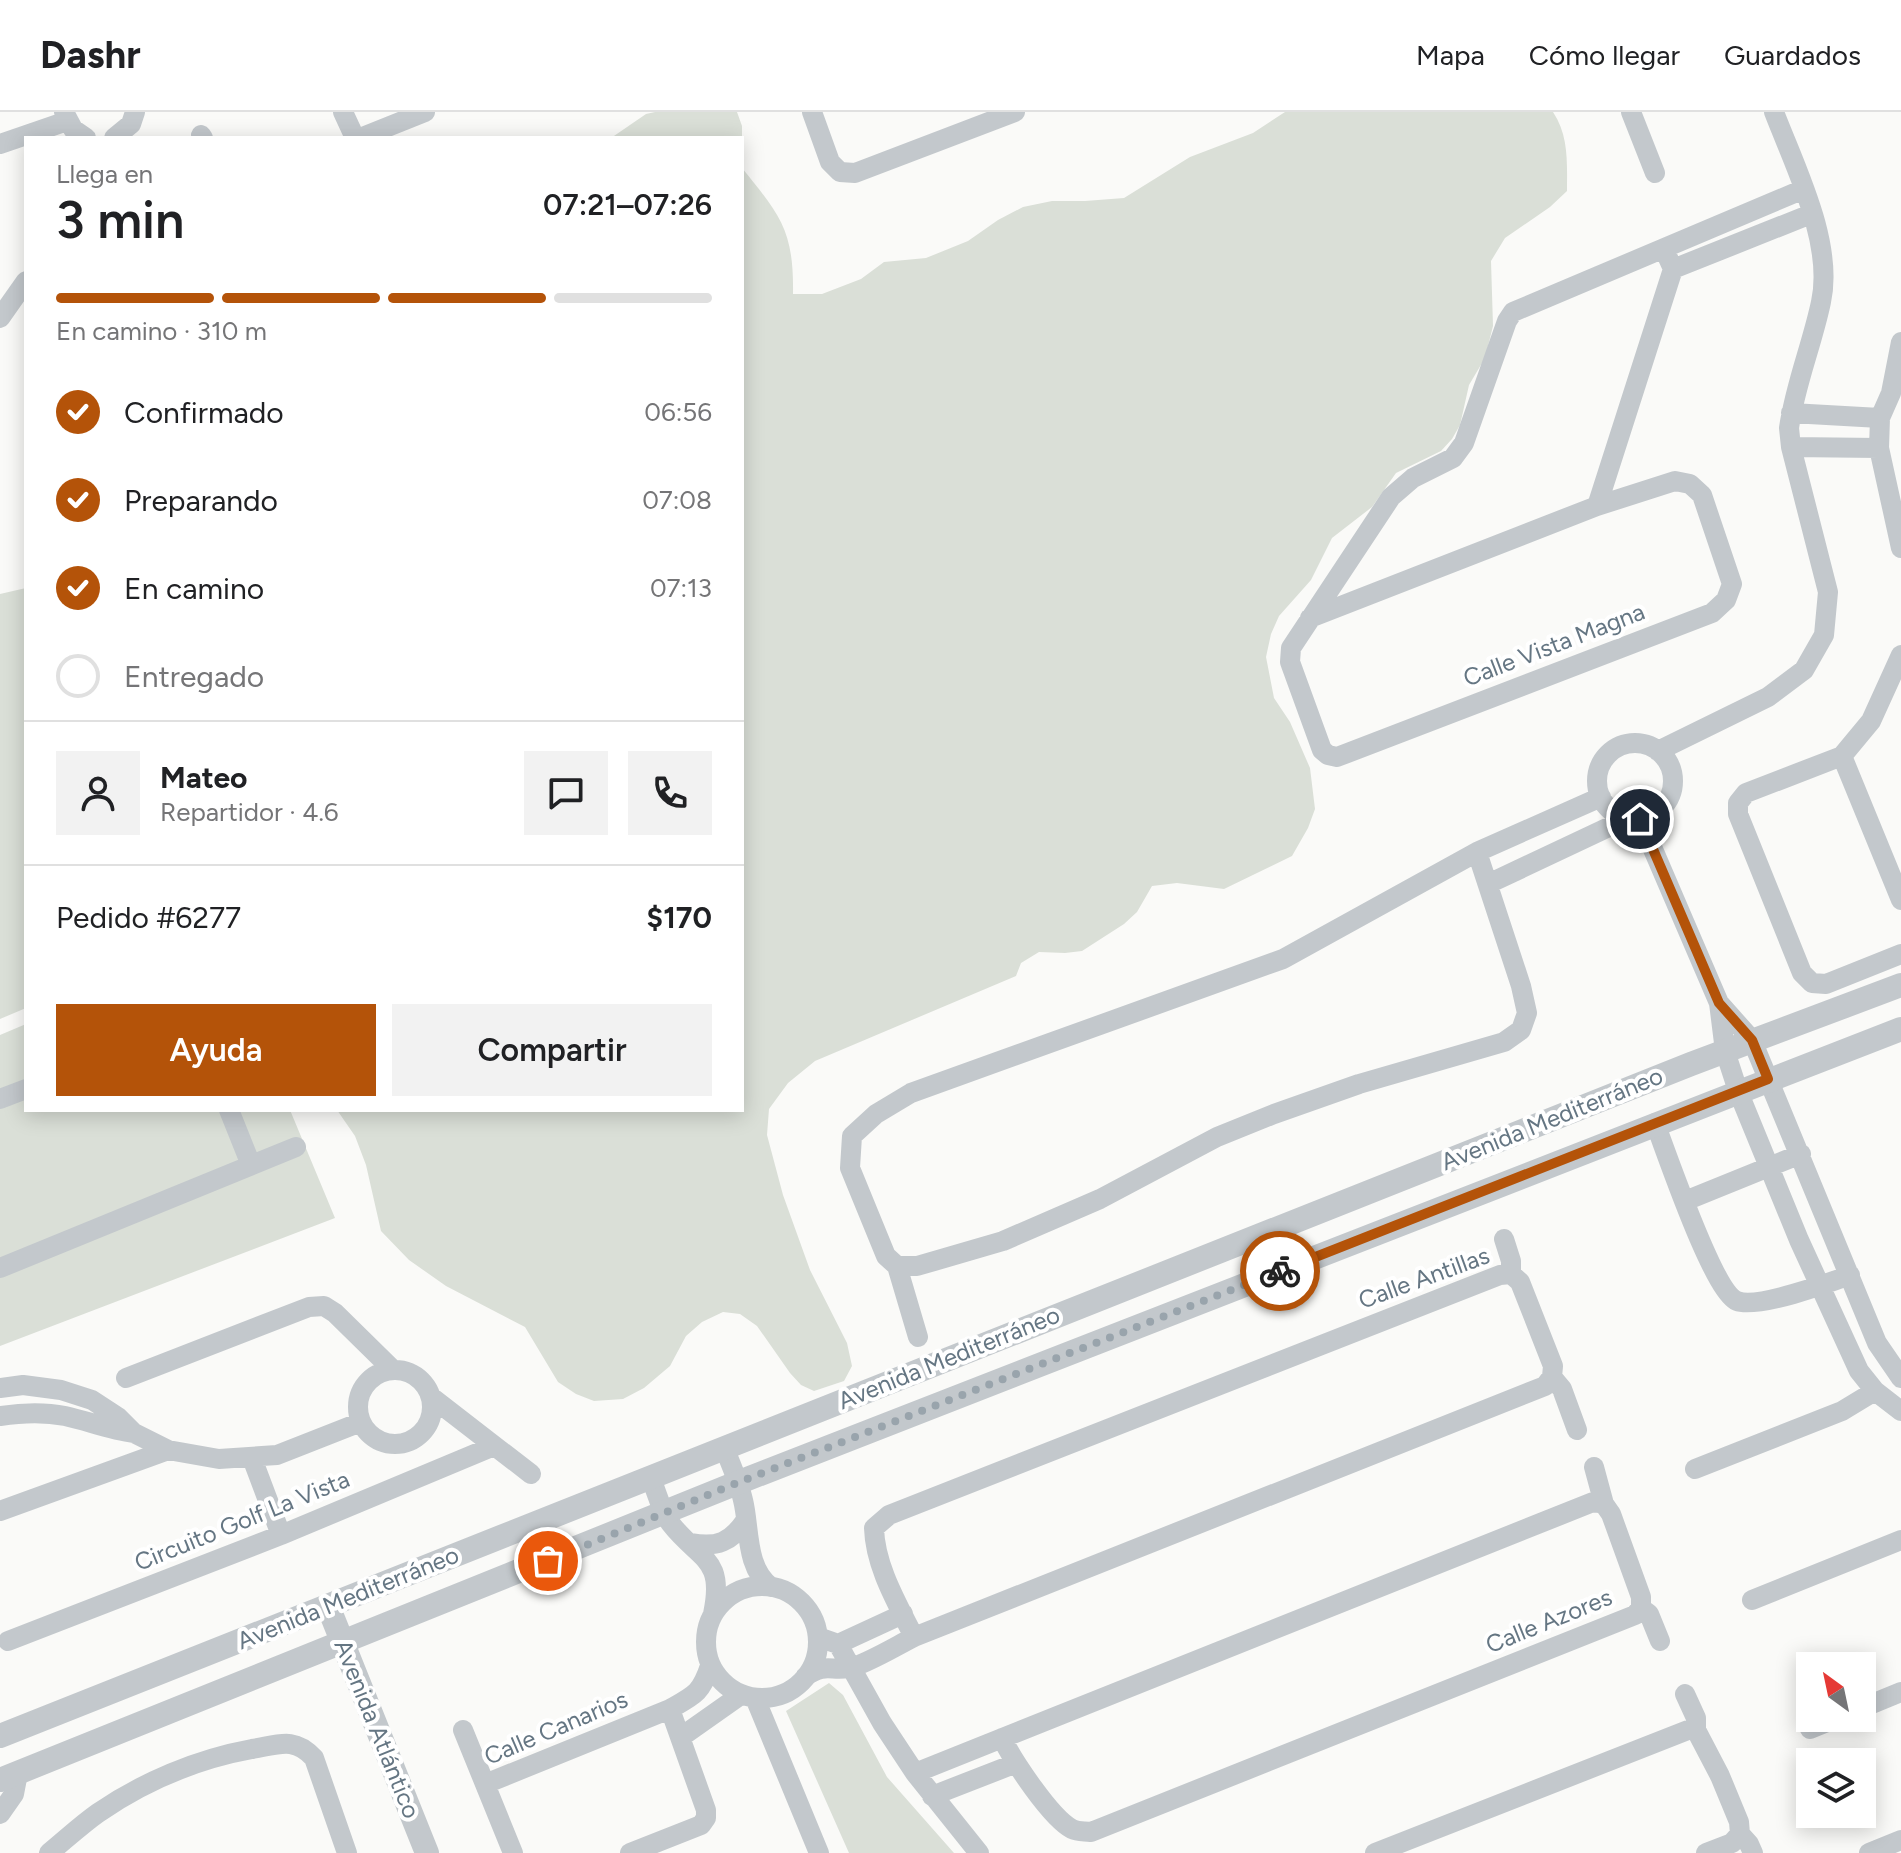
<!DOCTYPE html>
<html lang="es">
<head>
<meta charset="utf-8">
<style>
  :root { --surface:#fff; --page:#f2f2f2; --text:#202124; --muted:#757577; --line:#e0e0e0; --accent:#b45309 }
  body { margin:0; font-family:Figtree,sans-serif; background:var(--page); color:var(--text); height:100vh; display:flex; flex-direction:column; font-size:30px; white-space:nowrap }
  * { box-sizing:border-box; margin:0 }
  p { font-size:26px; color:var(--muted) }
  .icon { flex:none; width:44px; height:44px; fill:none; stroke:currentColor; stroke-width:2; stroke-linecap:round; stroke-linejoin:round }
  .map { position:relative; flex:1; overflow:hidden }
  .side { position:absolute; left:24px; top:24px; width:720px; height:976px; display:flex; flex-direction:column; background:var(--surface); border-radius:0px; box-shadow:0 4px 20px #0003 }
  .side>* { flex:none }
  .needle { width:52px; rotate:327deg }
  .fabs { position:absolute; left:1796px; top:1540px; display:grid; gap:16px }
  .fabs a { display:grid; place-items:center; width:80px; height:80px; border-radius:0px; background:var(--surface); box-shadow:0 4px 20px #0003; font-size:40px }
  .pin { position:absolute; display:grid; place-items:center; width:68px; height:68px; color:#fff; margin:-34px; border:4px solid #fff; border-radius:50%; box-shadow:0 2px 8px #0007 }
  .courier { position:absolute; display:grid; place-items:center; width:80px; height:80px; margin:-40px; border:6px solid #b45309; border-radius:50%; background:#fff; color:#222; box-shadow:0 2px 10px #0007 }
  .head em { font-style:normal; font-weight:600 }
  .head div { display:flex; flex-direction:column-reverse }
  .head { display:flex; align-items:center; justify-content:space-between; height:136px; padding:0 32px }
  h1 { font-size:52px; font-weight:600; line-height:60px }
  .bar { display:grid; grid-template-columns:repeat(4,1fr); gap:12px 8px; align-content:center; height:96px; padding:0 32px }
  .bar i { height:10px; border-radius:6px; background:var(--line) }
  .bar .active { background:var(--accent) }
  .bar p { grid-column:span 4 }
  .line { display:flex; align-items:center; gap:20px; padding:0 32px; border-top:2px solid var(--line) }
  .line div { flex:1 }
  .round { display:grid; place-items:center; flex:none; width:84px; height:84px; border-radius:0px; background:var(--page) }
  ol { padding:0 32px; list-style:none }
  li { display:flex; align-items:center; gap:24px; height:88px }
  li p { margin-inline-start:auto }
  li .icon { padding:8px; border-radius:50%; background:var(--accent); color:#fff; stroke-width:4 }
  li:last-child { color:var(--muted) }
  li i { width:44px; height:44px; border:4px solid var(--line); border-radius:50% }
  .button { display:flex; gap:16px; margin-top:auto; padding:16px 32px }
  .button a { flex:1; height:92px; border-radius:0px; background:var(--accent); color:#fff; font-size:32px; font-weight:600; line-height:92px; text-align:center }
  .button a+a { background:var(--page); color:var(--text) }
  header { display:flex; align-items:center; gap:48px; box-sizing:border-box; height:112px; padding:0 40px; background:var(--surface); border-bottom:2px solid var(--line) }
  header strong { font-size:38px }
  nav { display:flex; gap:44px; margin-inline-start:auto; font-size:28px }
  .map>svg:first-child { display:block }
  .green { fill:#dadfd7 }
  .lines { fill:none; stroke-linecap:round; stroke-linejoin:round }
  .minor { stroke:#c3c8cc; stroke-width:20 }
  .tertiary { stroke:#c3c8cc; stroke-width:24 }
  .done { stroke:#99a4ac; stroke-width:8; stroke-dasharray:0 14.4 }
  .route { stroke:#b45309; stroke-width:10 }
  .labels { text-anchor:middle; stroke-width:8; stroke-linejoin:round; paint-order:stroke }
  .street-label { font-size:24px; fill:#657683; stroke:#fff }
</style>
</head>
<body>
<header>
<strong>Dashr</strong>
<nav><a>Mapa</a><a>Cómo llegar</a><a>Guardados</a></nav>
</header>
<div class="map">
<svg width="1901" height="1741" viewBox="0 0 1901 1741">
  <rect width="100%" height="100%" fill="#fafaf8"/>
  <!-- green -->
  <path class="green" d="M655,0H737L742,14V26H611L646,2Z
    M1285,0H1553C1569,24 1567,51 1567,79L1550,95L1505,126L1491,149L1493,214L1485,246L1469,273L1460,313L1452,327L1441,339L1396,361L1372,395L1332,426L1311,468L1279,504L1271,522L1266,545L1274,586L1290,610L1310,656L1315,697L1308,716L1292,744L1224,777L1177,771L1152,774L1137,800L1124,812L1082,839L1065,841L1039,840L1021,851L1016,864L815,949L788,971L769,997L767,1023L783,1083L810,1158L847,1231L852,1254L844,1269L814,1279L801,1273L790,1261L757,1214L740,1202L723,1200L702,1210L686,1224L670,1254L644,1276L623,1287L594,1289L576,1282L558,1270L525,1215L446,1174L409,1148L381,1119L366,1053L355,1024L337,998H742V56C780,103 794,118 793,182H822L861,167L884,150L926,146L968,129L998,108L1023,95L1052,89H1085L1124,86L1190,45L1253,21Z
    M26,476V896L0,907V482Z
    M26,912V998H290L335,1106L0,1234V923Z
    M829,1571L843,1583L887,1665L954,1741H849L786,1599Z"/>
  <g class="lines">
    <!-- minor -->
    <path class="minor" d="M64,0L73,17L86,26
      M343,0L355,26
      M812,0L830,50L840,60L855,61L1015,0
      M1631,0L1655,61
      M201,23L203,26
      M114,26L131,12L135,0
      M360,26L425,0
      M0,32L67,9
      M1673,157L1811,102
      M0,206L26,169
      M1901,230L1891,281L1880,306L1879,336L1901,436
      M1791,301L1880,306
      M1791,335L1879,336
      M1597,394L1673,157L1664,137
      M1310,506L1597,394L1675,369L1690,372L1702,383L1732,472L1726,488L1712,501L1337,645L1328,643L1322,638L1290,550L1291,536L1391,385L1413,366L1453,346L1464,331L1507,209L1513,200L1804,77
      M1901,543L1871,609L1842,644L1746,681L1738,691V702L1802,861L1812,871L1826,872L1901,842
      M1597 669a38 38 0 1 1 76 0a38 38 0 1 1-76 0Z
      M1658,639L1768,585L1804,558L1824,523L1828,480L1791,335L1789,316C1795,273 1812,233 1821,190C1834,131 1795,55 1774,0
      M1842,644L1901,788
      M1640,707L1719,891L1725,939L1738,979L1799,1128L1859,1259L1875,1279L1901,1299
      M1477,740L1521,874L1527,901L1521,918L1504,930L1359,972L1274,1002L1217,1025L1100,1087L1003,1129L917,1154H897L886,1144L850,1056L852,1024L876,1002L911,981L1283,847L1477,740L1601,685
      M1488,772L1628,706
      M1719,891L1752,928L1877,1231L1901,1266
      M0,987L26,977
      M229,998L251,1053
      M1655,1011C1667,1042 1713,1179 1737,1189C1757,1197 1829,1171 1850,1163
      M1685,1089L1801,1042
      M1504,1127L1511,1149V1162
      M897,1154L918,1225
      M0,1156L296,1035
      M358 1295a37 37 0 1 1 74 0a37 37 0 1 1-74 0Z
      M1552,1265L1562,1277L1577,1318
      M126,1266L309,1195L324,1194L335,1201L393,1258
      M0,1276L23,1273L61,1278L92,1288L118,1305L134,1321L168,1338L219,1347L277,1343L361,1310
      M430,1284L531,1362
      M0,1304C20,1301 45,1300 65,1304C88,1309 110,1318 134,1321
      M724,1335C731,1353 739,1370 743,1388C750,1416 745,1456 771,1475
      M252,1346L281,1423
      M1594,1355L1604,1392
      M1695,1357L1842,1299L1875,1279
      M651,1366C657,1381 661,1399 671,1412C700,1449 725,1445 713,1502
      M0,1399L168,1338
      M691,1431C717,1436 731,1430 746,1408
      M706 1530a56 56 0 1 1 112 0a56 56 0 1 1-112 0Z
      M1752,1488L1901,1428
      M1641,1496L1649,1502L1660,1529
      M818,1525L838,1532L882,1611L915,1661L979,1741
      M8,1529L281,1423L494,1334
      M838,1532L903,1502
      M806,1564C825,1551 830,1559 849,1556C865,1553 898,1533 914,1525L1545,1274L1552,1265L1553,1254L1520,1170L1511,1162L1500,1163L889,1403L874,1416C875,1454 897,1491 914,1525
      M1685,1582L1696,1606V1618L1720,1664L1739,1710L1740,1722L1749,1732L1753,1741
      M755,1586L819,1741
      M1862,1596L1901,1580
      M1810,1617L1837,1606
      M463,1618L513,1741
      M681,1625L742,1582
      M915,1661L1593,1390L1604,1392L1611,1402L1641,1485V1496L1635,1503L1091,1720C1084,1719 1078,1720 1072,1717C1051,1706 1013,1649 1002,1626
      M485,1672L670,1597C695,1583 701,1581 710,1554
      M932,1684L1014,1652
      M0,1702L14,1682L18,1661
      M49,1741C65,1728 81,1713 98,1701C143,1670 197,1647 252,1637C278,1633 294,1624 314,1646L347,1741
      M630,1741L701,1713L706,1706V1698L670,1597
      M1375,1741L1688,1618H1696
      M1706,1741L1732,1731L1740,1722
      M1869,1741L1901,1728"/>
    <!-- tertiary -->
    <path class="tertiary" d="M328,1494L427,1741
      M0,1624L1691,952L1901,873
      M0,1668L737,1371L1901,917"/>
  </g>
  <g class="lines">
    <!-- done -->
    <path class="done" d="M548,1449L737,1371L1280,1159"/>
    <!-- route -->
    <path class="route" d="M1280,1159L1768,967L1752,928L1719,891L1640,707"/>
  </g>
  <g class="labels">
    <!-- street labels -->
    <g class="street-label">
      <text transform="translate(1554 533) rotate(-21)" y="8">Calle Vista Magna</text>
      <text transform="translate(1552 1007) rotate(-22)" y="8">Avenida Mediterráneo</text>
      <text transform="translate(1424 1166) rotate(-20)" y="8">Calle Antillas</text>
      <text transform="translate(949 1246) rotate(-22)" y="8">Avenida Mediterráneo</text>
      <text transform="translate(242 1409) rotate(-22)" y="8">Circuito Golf La Vista</text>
      <text transform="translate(348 1486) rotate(-22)" y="8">Avenida Mediterráneo</text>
      <text transform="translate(1549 1509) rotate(-22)" y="8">Calle Azores</text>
      <text transform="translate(556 1616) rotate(-23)" y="8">Calle Canarios</text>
      <text transform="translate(377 1617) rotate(68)" y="8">Avenida Atlántico</text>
    </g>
  </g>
</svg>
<div class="fabs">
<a><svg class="needle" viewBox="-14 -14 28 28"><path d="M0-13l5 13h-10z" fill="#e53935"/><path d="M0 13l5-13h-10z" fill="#757577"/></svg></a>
<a><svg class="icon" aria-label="layers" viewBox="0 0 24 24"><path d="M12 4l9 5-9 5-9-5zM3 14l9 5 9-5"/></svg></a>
</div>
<div class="pin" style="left:548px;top:1449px;background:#ea580c"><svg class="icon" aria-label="bag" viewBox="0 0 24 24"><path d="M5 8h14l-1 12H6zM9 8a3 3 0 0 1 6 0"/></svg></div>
<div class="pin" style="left:1640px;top:707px;background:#1f2937"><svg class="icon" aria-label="home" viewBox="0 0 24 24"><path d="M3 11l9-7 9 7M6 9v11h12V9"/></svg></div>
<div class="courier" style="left:1280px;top:1159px"><svg class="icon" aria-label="bike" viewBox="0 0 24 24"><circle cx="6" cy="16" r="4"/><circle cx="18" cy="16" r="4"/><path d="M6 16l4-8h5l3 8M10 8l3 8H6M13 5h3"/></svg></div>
<section class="side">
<div class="head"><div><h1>3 min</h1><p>Llega en</p></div><em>07:21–07:26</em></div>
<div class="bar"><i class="active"></i><i class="active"></i><i class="active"></i><i></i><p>En camino · 310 m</p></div>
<ol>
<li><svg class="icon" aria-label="check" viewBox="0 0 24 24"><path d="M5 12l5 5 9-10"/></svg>Confirmado<p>06:56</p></li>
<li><svg class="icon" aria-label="check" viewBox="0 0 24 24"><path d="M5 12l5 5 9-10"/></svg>Preparando<p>07:08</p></li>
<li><svg class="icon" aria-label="check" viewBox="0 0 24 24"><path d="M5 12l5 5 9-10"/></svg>En camino<p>07:13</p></li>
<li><i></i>Entregado</li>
</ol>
<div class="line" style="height:144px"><a class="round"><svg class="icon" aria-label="person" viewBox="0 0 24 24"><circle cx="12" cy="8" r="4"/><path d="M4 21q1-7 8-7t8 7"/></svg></a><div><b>Mateo</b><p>Repartidor · 4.6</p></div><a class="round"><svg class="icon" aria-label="chat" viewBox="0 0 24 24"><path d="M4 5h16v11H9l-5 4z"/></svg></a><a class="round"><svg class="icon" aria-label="phone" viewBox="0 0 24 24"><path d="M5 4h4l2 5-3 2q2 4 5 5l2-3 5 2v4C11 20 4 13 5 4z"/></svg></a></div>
<div class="line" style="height:104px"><div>Pedido #6277</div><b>$170</b></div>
<div class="button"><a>Ayuda</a><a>Compartir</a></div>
</section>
</div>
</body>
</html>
